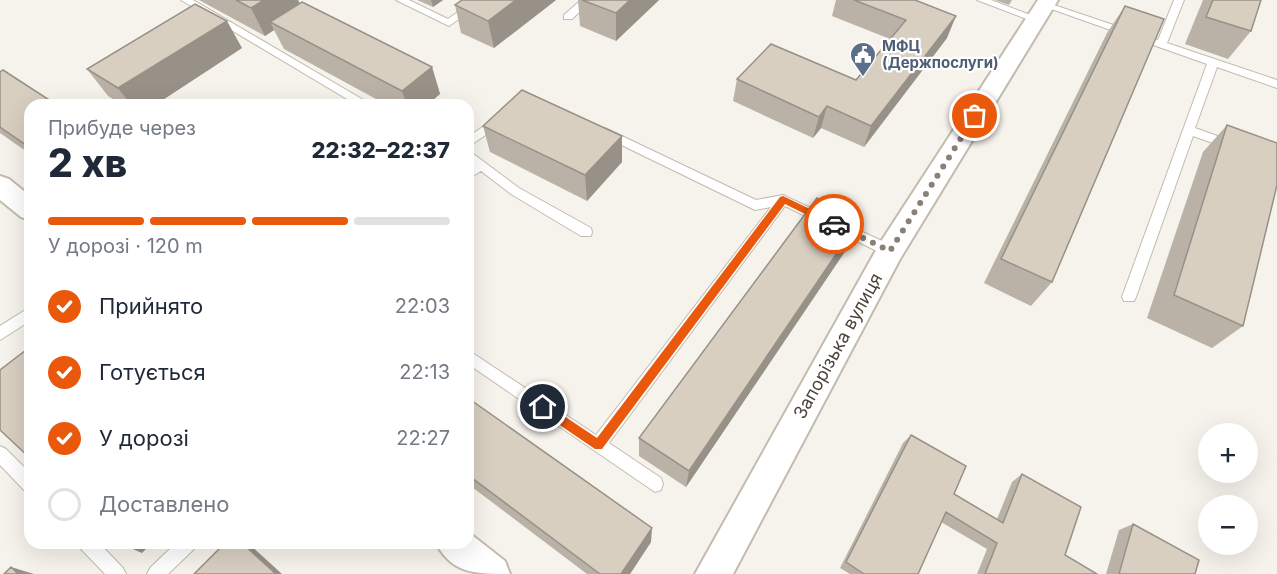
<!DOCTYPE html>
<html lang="uk">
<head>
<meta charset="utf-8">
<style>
  :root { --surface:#fff; --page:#f6f6f7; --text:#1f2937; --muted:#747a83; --line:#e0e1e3; --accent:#ea580c }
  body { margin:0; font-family:Inter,sans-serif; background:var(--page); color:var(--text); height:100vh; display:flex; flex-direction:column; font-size:22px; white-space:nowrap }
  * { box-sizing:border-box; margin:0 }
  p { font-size:20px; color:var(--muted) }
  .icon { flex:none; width:33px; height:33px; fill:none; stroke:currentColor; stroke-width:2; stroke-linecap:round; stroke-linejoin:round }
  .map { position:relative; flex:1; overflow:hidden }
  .panel { position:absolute; left:24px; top:99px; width:450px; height:450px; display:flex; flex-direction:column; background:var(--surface); border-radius:18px; box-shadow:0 6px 24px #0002 }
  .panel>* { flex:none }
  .buttons { position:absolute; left:1198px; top:423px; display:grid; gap:12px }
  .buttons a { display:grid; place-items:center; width:60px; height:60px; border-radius:50%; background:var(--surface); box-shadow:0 6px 24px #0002; font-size:30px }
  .pin { position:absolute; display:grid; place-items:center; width:51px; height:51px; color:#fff; margin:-26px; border:3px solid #fff; border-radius:50%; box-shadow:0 2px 6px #0007 }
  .courier { position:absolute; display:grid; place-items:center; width:60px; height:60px; margin:-30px; border:4px solid #ea580c; border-radius:50%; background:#fff; color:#222; box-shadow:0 2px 8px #0007 }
  .head em { font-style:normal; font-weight:800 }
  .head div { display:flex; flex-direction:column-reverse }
  .head { display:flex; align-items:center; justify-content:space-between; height:102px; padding:0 24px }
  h1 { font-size:39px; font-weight:800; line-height:45px }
  .bar { display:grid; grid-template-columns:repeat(4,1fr); gap:9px 6px; align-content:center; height:72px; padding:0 24px }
  .bar i { height:8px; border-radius:4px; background:var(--line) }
  .bar .active { background:var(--accent) }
  .bar p { grid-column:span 4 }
  ol { padding:0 24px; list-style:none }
  li { display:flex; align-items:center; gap:18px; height:66px }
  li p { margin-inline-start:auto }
  li .icon { padding:6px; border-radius:50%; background:var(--accent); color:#fff; stroke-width:4 }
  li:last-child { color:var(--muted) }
  li i { width:33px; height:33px; border:3px solid var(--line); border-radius:50% }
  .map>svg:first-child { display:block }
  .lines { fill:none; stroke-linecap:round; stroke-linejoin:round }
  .lane-casing { stroke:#c2bbae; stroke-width:2 }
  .street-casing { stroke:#c2bbae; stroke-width:4 }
  .lane { fill:#fff; fill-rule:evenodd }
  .street { fill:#fff; fill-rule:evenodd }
  .wall { fill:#bab2a6 }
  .shaded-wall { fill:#979187 }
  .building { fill:#d8cfc1; stroke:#979187; stroke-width:1.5 }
  .route { fill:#ea580c }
  .done { stroke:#878178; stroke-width:6; stroke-dasharray:0 10.8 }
  .labels { text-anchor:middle; stroke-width:4.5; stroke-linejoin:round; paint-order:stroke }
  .far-service-label { font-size:15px; font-weight:bold; fill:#4e5e75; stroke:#fff; text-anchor:start }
  .street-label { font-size:18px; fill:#4b4439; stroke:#fff }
</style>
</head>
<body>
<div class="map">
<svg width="1277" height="574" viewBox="0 0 1277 574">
  <rect width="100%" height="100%" fill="#f6f3ec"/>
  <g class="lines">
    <defs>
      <path id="lane" d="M181,0H193L372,105H357Z
        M396,0H409L448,19L475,0H486L449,26Z
        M581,0H592L572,19H564V15Z
        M977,0H991L1041,19L1036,22L1032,21Z
        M1174,0H1184L1167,43L1277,80V88L1217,67L1195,128L1234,142L1236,145L1230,149L1193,136L1136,297L1134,301H1124L1122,297L1207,64L1040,5L1045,2L1048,3L1158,40Z
        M499,116L503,117V123L468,147V137Z
        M605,128L756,200L783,195L787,197L895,247L897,251L895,255H885L785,206L609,443L661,478L663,484L661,490L655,492L468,364V350L596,435L771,207L755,210L751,208L601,135L599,132Z
        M468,150L519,188L591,228L592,232L591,236H581L511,194L481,171L468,179V168L473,164L468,160Z
        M30,307V321L0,340V326Z
        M0,446L6,449L30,473V492L24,490L0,465Z
        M79,543H99L123,568L126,574H105L81,549Z
        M176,543H196L194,549L168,574H147L150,568Z"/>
      <path id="street" d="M1038,0H1058L900,259L733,574H695L880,243Z
        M0,176L9,179L30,196V220L21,217L0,200Z
        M468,532L505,561L510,574C476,574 452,574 436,543H468Z"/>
    </defs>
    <!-- lane casing -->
    <use href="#lane" class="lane-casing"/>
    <!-- street casing -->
    <use href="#street" class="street-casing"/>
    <!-- lane -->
    <use href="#lane" class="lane"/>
    <!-- street -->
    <use href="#street" class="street"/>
  </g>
  <!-- wall -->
  <path class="wall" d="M199,0H298L300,3L432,67L440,94L427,105H387L284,49L274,30L265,36Z
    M417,0H443L433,7Z
    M556,0L494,48L461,33L455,5Z
    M578,0H659L616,41L580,26Z
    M836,0H915L947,38L864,147L821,128L813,138L733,101L737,79L856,80L890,39L832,16Z
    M995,0H1012L1009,5Z
    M1203,0H1261L1251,31L1228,59L1185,44Z
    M1125,6L1052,282L1031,306L984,283L1107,33Z
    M242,48L155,105H123L108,96L87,69Z
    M0,72L30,105V154L0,133Z
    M1227,125L1243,326L1212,348L1147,318L1203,152Z
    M483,126L622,136V162L587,201L490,152Z
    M860,219L850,244L686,487L639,456V438Z
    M468,398L651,542L630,574H587L468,484Z
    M911,435L954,494L997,519L1012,482L1022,474L1065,555L1097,574H977L987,549L941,522L918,574H850L840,568L903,443Z
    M1133,524L1195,574H1106L1119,530Z"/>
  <!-- shaded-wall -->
  <path class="shaded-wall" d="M264,0H298L303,11L270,22L274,30L265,36L251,8Z
    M431,0H443L433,7Z
    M516,0H556L494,48L488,21Z
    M630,0H659L616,41V13Z
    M956,16L947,38L864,147L871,126Z
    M227,21L242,48L155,105H131L118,88Z
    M432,67L440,94L427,105H407L402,91Z
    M827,106L821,128L813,138L819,117Z
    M622,136V162L587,201L585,175Z
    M860,219L850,244L686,487L689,471Z
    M652,528L651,542L630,574H621Z
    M122,543H152L142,553L121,544Z
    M242,543H248L282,574H276Z
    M11,567L34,574H18Z"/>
  <!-- building -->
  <path class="building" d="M236,0H264L251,8Z
    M462,0H516L488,21L455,5Z
    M582,0H630L616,13Z
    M854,0H915L956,16L871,126L827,106L819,117L737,79L771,44L856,80L906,20Z
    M1213,0H1261L1251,31L1206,17Z
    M302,2L432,67L402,91L270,22Z
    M195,4L227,21L118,88L87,69Z
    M1125,6L1164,19L1052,282L1001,259Z
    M3,70L57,105H30V147H29L0,127V72Z
    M522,90L622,136L585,175L483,126Z
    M1227,125L1277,143V185L1243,326L1174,295Z
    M817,198L860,219L689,471L639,438Z
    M30,347V458L0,430V370Z
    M468,398L652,528L621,574H600L468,475Z
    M911,435L966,466L954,494L1003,523L1022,474L1081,507L1065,555L1097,574H985L997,543L946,512L918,574H864L846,562Z
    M1133,524L1199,560L1195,574H1119Z
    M225,543H242L276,574H194Z
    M11,567L18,574H4Z"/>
  <!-- route -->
  <path class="route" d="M783,196L837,222V227H831L785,204L602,449H595L539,411V404H546L597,438L780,197Z"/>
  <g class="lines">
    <!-- done -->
    <path class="done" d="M834,224L890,251L975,116"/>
  </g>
  <!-- icons -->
  <defs>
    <symbol id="civic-pin" viewBox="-11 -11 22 30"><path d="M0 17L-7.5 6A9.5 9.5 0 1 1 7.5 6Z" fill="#5c6f8a" stroke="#fff"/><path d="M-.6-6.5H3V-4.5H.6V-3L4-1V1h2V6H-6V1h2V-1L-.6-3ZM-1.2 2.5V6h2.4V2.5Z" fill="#fff"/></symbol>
  </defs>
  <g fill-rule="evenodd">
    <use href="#civic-pin" x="848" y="40" width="30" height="40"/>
  </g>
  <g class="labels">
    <!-- far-service labels -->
    <g class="far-service-label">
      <text x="882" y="51">МФЦ<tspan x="882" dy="17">(Держпослуги)</tspan></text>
    </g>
    <!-- street labels -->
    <g class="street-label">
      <text transform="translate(838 346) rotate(-61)" y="6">Запорізька вулиця</text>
    </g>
  </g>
</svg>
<div class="buttons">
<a>+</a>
<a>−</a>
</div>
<div class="pin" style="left:975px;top:116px;background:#ea580c"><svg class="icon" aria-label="bag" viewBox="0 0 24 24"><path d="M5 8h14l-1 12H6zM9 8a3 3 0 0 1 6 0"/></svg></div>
<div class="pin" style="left:543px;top:407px;background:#1f2937"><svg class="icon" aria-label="home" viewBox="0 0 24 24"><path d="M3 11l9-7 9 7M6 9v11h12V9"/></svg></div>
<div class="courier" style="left:834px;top:224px"><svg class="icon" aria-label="car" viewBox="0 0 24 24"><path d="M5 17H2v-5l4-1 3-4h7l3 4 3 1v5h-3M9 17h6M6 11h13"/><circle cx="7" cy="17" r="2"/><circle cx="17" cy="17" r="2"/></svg></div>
<section class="panel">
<div class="head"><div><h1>2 хв</h1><p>Прибуде через</p></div><em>22:32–22:37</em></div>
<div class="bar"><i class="active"></i><i class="active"></i><i class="active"></i><i></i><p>У дорозі · 120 m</p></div>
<ol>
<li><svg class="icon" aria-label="check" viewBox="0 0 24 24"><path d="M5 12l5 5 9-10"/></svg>Прийнято<p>22:03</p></li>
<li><svg class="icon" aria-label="check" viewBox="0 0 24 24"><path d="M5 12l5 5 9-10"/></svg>Готується<p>22:13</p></li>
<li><svg class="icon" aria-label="check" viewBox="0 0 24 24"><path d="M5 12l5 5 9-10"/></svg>У дорозі<p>22:27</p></li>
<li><i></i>Доставлено</li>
</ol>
</section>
</div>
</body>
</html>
